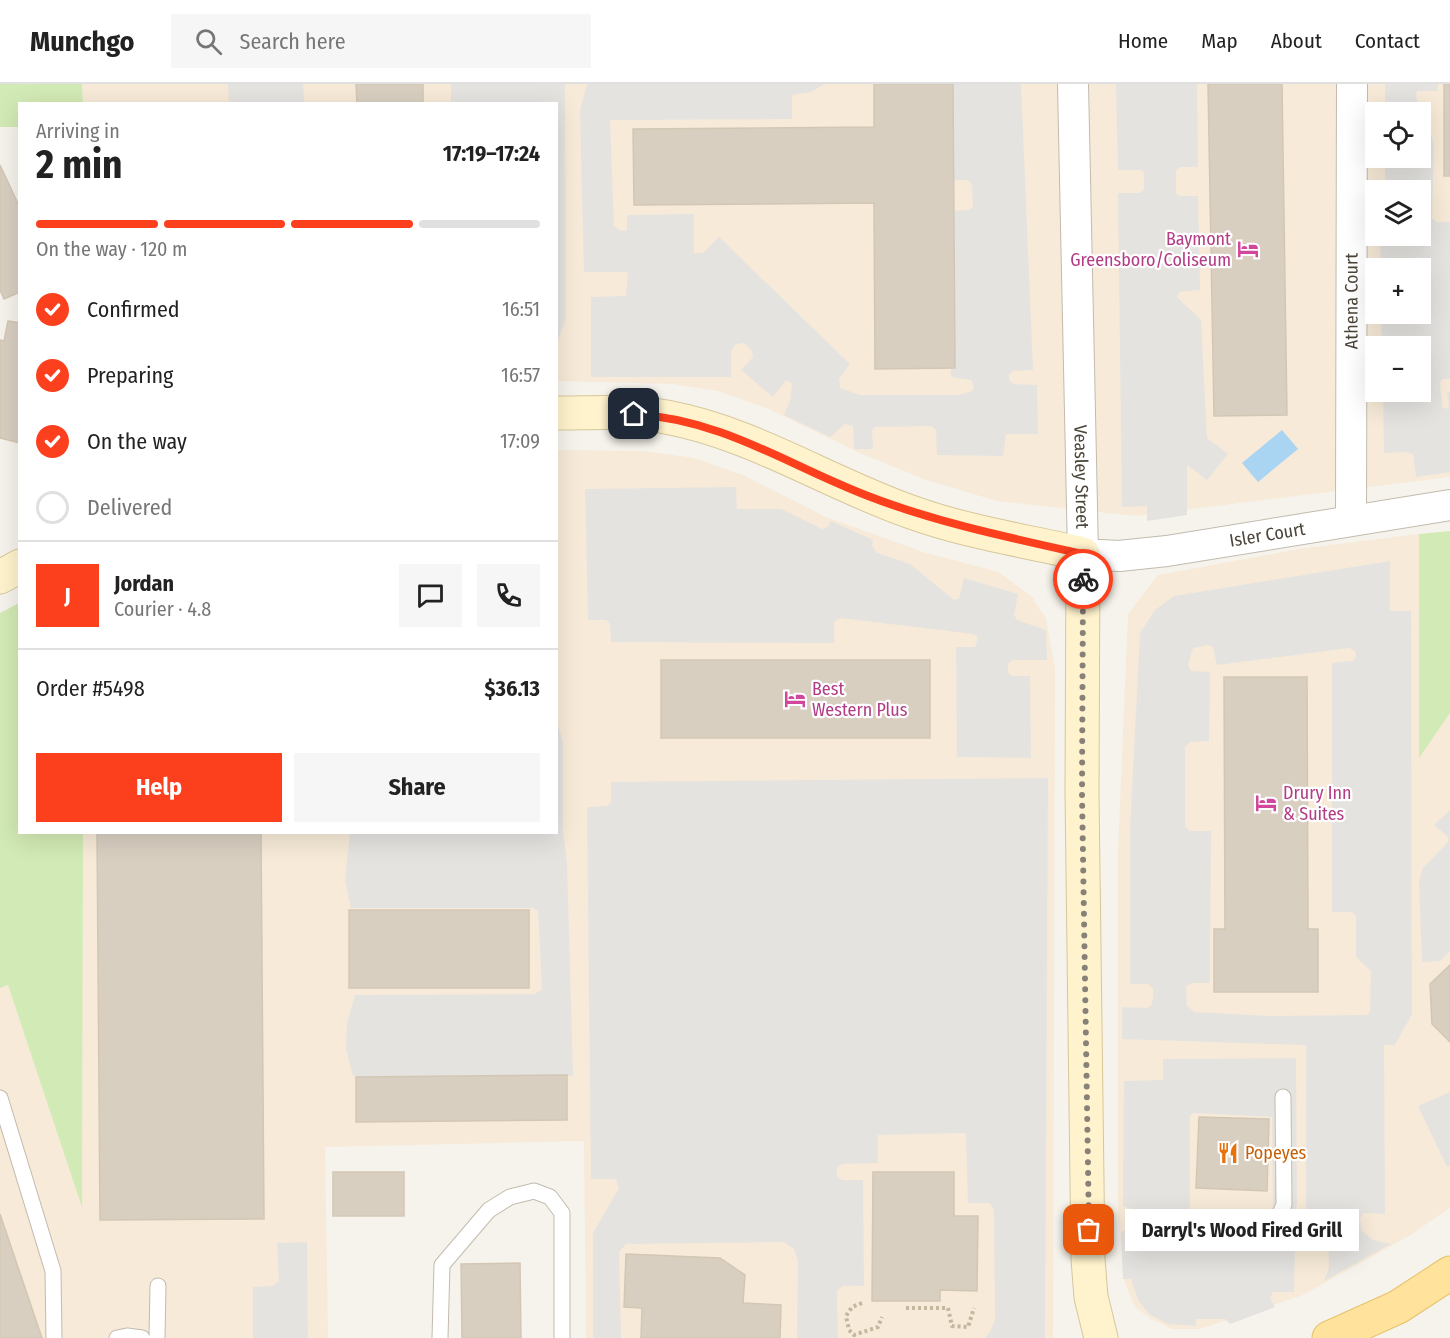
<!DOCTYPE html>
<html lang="en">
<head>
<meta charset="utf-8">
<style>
  :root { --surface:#fff; --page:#f6f6f6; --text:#222; --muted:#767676; --line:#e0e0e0; --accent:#fc3f1d }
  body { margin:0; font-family:"Fira Sans Condensed",sans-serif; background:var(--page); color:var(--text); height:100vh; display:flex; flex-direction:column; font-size:22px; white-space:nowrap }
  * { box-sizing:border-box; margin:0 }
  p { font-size:20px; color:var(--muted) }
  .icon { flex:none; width:33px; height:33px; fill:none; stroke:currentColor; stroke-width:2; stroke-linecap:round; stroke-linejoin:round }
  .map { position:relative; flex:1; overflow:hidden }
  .side { position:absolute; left:18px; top:18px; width:540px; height:732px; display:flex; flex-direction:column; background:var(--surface); border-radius:0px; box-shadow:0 6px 24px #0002 }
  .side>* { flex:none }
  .fabs { position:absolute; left:1365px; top:18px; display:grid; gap:12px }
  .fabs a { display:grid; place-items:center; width:66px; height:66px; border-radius:0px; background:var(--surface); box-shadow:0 6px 24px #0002; font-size:30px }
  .pin { position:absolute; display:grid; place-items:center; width:51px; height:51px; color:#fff; margin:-26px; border-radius:12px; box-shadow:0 3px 9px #0006 }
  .courier { position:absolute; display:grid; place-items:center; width:60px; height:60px; margin:-30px; border:4px solid #fc3f1d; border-radius:50%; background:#fff; color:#222; box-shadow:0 2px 8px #0007 }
  .bubble { position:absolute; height:42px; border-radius:0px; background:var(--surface); box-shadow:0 6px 24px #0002; font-size:20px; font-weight:700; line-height:42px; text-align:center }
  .head em { font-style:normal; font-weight:700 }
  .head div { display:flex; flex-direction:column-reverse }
  .head { display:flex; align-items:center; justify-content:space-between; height:102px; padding:0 18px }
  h1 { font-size:39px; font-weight:700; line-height:45px }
  .bar { display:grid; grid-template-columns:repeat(4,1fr); gap:9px 6px; align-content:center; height:72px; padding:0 18px }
  .bar i { height:8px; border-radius:4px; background:var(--line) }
  .bar .selected { background:var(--accent) }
  .bar p { grid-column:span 4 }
  .line { display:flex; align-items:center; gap:15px; padding:0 18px; border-top:2px solid var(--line) }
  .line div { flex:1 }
  .round { display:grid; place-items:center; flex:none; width:63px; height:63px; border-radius:0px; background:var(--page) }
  ol { padding:0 18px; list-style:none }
  li { display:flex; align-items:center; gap:18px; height:66px }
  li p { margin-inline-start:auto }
  li .icon { padding:6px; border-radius:50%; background:var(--accent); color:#fff; stroke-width:4 }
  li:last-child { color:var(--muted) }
  li i { width:33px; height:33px; border:3px solid var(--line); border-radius:50% }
  .action { display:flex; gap:12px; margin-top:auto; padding:12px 18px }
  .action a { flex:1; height:69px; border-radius:0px; background:var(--accent); color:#fff; font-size:24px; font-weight:700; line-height:69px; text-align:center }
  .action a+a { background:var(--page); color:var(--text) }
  header { display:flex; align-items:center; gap:36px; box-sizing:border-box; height:84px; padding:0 30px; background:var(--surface); border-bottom:2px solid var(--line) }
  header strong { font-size:28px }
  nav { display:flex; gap:33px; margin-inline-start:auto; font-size:21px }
  .search { width:420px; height:54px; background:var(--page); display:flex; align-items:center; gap:15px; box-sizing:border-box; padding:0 21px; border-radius:0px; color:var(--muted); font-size:22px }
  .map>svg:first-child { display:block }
  .commercial { fill:#f7ead8; fill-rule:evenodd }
  .green { fill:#d2eab5 }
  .parking { fill:#e5e3e0; fill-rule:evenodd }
  .water { fill:#a9d4f2 }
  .building { fill:#d8cfc1; stroke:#d3c7b4; stroke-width:1.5 }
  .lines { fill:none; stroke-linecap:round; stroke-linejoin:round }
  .lane-casing { stroke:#c2bbae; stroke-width:17 }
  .street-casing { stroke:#c2bbae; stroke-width:32 }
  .secondary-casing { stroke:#d6c79b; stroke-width:35 }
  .primary-casing { stroke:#e6c16a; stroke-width:35 }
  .path { stroke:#c4b79f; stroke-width:4; stroke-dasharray:3 3; stroke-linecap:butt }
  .lane { stroke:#fff; stroke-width:15 }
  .street { stroke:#fff; stroke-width:30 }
  .secondary { stroke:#fff3cd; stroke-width:33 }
  .primary { stroke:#ffe39c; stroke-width:33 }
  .done { stroke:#878178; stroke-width:6; stroke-dasharray:0 10.8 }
  .route { stroke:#fc3f1d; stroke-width:8 }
  .labels { text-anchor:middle; stroke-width:4.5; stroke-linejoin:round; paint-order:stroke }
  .hotel-label { font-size:18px; fill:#b23c85; stroke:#fff; text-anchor:start }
  .street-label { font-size:18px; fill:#4b4439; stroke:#fff }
  .food-label { font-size:18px; fill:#c56008; stroke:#fff; text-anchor:start }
</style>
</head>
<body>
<header>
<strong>Munchgo</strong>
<div class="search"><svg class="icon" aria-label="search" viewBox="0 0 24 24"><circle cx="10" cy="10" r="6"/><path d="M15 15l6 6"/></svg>Search here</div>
<nav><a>Home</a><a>Map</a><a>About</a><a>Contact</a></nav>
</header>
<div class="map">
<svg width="1450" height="1254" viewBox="0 0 1450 1254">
  <rect width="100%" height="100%" fill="#f6f3ec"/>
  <!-- commercial -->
  <path class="commercial" d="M82,0H1450V393L1135,432L997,417L926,396L860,369L769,325L718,307L673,300L557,297L556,20H83ZM1376,28H1420V74H1376ZM1376,106H1420V152H1376ZM1376,184H1420V230H1376ZM1376,262H1420V308H1376Z
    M557,366L645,367L694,374L743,391L826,433L926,469L999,488L1032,513L1046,535L1055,584L1053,1254H586L584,1057L325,1063L328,1254H0V904L8,901L82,1120L83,749L556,748Z
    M1419,450V673L1450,629V1124L1409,1152L1303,1211L1200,1245H1172L1151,1235L1135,1223L1125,1200L1118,1133V768L1128,530L1158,491L1299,465Z"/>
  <!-- green -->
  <path class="green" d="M0,0H82L83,19L20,20L19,43H0Z
    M1450,447V629L1419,674V450Z
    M19,519L20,748L83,749L82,1123L8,901L0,904V529Z"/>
  <!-- parking -->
  <path class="parking" d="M228,0H303L304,19H229Z
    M451,0H565L566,234L557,259L556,20L451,19Z
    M587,0H824L811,8L792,11V35L610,36L614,142L621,147L627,146V131L694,130V169H703L719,153L850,280L839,295L840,304L860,311H959L972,307L974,302L971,296L951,293L950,127L969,126L973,123L972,101L968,96H950L948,0H1021L1033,286L1013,287L1009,291V296L1013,300L1037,301L1038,350H1006L1003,372L937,371L936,346L931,342L875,343L872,347L873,365H854L853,342L845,340L830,353L784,331L790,317L792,299L786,296L773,313L741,286L753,273L752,267L744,259L736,260L731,267V293H591V213L626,212L628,188H584L580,26Z
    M1116,0H1197L1198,83H1179L1176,87V109L1179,112H1198L1200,206L1179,208L1177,213L1201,236L1207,354L1228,370L1207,396L1187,381V431L1147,437V422L1122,423L1118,109H1140L1144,106V88L1141,86H1118Z
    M1385,0H1438V7H1417L1416,13L1427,37L1434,61L1432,134L1437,138H1450V295H1443L1440,298L1442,323L1445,325L1449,323L1447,309L1450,308V388L1416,393L1413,370L1405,368L1384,369L1383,308H1420V262H1382L1381,230H1420V184H1381L1380,162L1397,161L1401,157V152H1420V106H1385V74H1420V28H1385Z
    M736,403L737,425H781L822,445L828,443L831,437L873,456L872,462L877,469L910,480L954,516L959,514L964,494L1018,510L1014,531L1017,536L1046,546L1047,576H1013L1008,580V589L1012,592H1030L1031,674L957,673L956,563H975L978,554L974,550L840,534L834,538V559L611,558L610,540L606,536H588L585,405Z
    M1390,477V527H1411L1412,930L1395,961H1384L1385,1130L1363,1129L1360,1136L1362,1147L1373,1156L1391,1160L1324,1197L1329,1184L1328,1149L1324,1145H1306V961L1122,955V923L1146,924L1151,922L1153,916V904L1148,900H1130V747L1140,549L1155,526L1174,512ZM1207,561L1213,563L1217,581L1349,564L1355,567L1356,573L1353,577L1332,579V828H1352L1356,832V873L1371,887L1370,928L1366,931L1268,932L1195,928L1187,922L1186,903L1192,899H1210L1211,747H1190L1185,742V663L1190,658L1209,657L1210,588L1191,587L1188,581L1193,564Z
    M557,637L563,658V746L567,779L573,992H353L346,965L347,939L355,911L535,910L542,905L538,827L533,824H351L345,796L350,749L556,748Z
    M1048,694L1045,1254H985L990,1248L995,1236L994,1126L989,1119H968L966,1049L878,1051V1079L842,1080L837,1084V1092L842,1096H863L864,1202H842L837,1207L838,1254H797L798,1176L794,1165L784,1158L626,1160L619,1168L621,1254H593V1149L619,1104L616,1095H591L587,723L607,722L611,718V698Z
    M1450,726V867L1440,877L1422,878L1419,797L1423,784L1448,758V753L1434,741Z
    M1296,974L1297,1119L1294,1134L1288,1145L1279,1152L1280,1157H1295L1294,1208H1273L1270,1214L1275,1223L1230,1240L1225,1235H1196V1242L1168,1240L1149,1230L1138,1216L1131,1195H1123L1121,1149L1134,1138V1126L1123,1122L1124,997L1163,996V975ZM1193,1029L1272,1033L1273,1123L1263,1134L1194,1136L1190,1131V1032Z
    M1450,1008V1082L1447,1083L1418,1022Z
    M307,1158L308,1254H253V1203L273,1202L279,1197L277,1159Z"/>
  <!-- water -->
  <path class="water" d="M1282,346L1298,365L1258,398L1242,379Z"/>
  <!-- building -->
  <path class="building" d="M356,0H423V20H357Z
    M874,0H953L955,284L875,285L874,119L634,121L633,45L874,43Z
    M1208,0H1282L1287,331L1214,332Z
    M1444,0H1450V92H1444Z
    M0,81L20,124V208L4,215L0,206Z
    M8,237L20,239V359L0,354V256L4,257Z
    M661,576H930V654H661Z
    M1224,593H1307L1308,845H1318V908H1214V845H1225Z
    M97,748H261L264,1135L100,1136Z
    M349,826H529V904H349Z
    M1450,881V958L1432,940L1430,900Z
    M567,991V1036L356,1038V993Z
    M1199,1033L1269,1035L1267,1107L1196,1104Z
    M333,1088H404V1132H333Z
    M873,1088H954V1132H978L977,1207L940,1206V1217H872Z
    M0,1130L42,1254H0Z
    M626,1170L720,1174L745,1191L743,1219L781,1221L780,1254H641L642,1224L624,1223Z
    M520,1179L521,1254H462L461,1180Z"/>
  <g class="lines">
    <defs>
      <path id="lane" d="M0,1014L53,1187L54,1254
        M1248,1148C1268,1145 1276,1140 1284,1121L1283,1013
        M117,1254L127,1252L142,1254
        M157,1254L158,1202
        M440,1254L442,1181L489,1126L510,1113L534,1107L550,1113L562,1129V1254"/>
      <g id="street">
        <path id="s1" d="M1073,0L1083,470L1119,472L1167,467L1450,421"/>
        <path id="s2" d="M1351,435L1352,0"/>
      </g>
      <path id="secondary" d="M556,329C592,329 631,326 666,333C753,349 828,399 911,428C966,448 1026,457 1083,470L1082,709L1088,1175L1091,1213L1101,1254
        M0,493L20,482"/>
      <path id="primary" d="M1329,1254L1398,1223L1450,1189"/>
    </defs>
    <!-- lane casing -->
    <use href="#lane" class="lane-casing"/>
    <!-- street casing -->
    <use href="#street" class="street-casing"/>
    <!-- secondary casing -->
    <use href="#secondary" class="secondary-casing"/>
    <!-- primary casing -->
    <use href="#primary" class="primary-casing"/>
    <!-- path -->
    <path class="path" d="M862,1219L852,1223L846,1232L849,1246L854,1251L878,1243L882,1233
      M906,1224H948L952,1242L968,1243L974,1224"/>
    <!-- lane -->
    <use href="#lane" class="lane"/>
    <!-- street -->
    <use href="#street" class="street"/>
    <!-- secondary -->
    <use href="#secondary" class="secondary"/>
    <!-- primary -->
    <use href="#primary" class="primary"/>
  </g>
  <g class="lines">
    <!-- done -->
    <path class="done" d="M1083,495L1082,709L1089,1146"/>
    <!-- route -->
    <path class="route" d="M634,330C725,336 787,381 868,412C938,439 1011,454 1083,470V495"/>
  </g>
  <!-- icons -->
  <defs>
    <symbol id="hotel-bare" viewBox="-9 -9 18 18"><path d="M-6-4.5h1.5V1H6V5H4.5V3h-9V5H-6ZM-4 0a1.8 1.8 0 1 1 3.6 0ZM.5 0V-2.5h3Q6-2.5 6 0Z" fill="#d1479c" stroke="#fff" stroke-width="2.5" paint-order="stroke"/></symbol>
    <symbol id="restaurant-bare" viewBox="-9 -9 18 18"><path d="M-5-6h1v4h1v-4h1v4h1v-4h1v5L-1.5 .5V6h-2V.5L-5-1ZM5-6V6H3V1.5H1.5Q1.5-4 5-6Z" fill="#e8710a" stroke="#fff" stroke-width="2.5" paint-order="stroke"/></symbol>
  </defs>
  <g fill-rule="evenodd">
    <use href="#hotel-bare" x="1233" y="150" width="30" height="30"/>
    <use href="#hotel-bare" x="780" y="600" width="30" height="30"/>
    <use href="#hotel-bare" x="1251" y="704" width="30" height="30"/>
    <use href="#restaurant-bare" x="1213" y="1054" width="30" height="30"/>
  </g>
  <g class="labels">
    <!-- hotel labels -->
    <g class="hotel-label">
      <text x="1231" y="161" text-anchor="end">Baymont<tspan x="1231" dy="21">Greensboro/Coliseum</tspan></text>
      <text x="812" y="611">Best<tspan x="812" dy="21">Western Plus</tspan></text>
      <text x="1283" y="715">Drury Inn<tspan x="1283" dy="21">&amp; Suites</tspan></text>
    </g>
    <!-- street labels -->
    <g class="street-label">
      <text dy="6" stroke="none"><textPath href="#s2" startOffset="218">Athena Court</textPath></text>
      <text dy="6" stroke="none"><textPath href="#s1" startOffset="393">Veasley Street</textPath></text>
      <text dy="6" stroke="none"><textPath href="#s1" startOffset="656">Isler Court</textPath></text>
    </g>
    <!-- food labels -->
    <g class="food-label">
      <text x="1245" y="1075">Popeyes</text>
    </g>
  </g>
</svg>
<div class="fabs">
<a><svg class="icon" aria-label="locate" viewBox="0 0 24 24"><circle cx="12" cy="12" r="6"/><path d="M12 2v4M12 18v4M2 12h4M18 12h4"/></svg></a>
<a><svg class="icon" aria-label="layers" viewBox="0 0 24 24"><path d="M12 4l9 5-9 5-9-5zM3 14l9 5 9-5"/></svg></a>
<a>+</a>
<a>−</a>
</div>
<div class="pin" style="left:1089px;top:1146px;background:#ea580c"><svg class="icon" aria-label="bag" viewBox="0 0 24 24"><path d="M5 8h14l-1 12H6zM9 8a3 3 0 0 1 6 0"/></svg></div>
<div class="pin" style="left:634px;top:330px;background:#1f2937"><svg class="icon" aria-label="home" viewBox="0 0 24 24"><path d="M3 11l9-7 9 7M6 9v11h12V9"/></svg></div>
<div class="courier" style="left:1083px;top:495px"><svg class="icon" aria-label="bike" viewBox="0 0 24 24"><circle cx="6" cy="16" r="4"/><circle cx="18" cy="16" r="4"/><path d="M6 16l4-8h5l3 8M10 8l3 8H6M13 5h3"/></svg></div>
<div class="bubble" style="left:1125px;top:1125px;width:234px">Darryl's Wood Fired Grill</div>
<section class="side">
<div class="head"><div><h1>2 min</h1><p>Arriving in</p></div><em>17:19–17:24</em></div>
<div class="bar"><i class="selected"></i><i class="selected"></i><i class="selected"></i><i></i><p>On the way · 120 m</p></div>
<ol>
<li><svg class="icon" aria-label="check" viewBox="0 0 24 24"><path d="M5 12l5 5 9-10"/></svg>Confirmed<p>16:51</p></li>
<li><svg class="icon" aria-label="check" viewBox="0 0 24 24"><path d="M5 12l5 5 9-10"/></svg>Preparing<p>16:57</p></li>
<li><svg class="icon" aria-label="check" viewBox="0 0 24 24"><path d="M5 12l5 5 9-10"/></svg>On the way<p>17:09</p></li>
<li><i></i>Delivered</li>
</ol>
<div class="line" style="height:108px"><b class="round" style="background:var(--accent);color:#fff">J</b><div><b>Jordan</b><p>Courier · 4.8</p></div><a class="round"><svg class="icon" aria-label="chat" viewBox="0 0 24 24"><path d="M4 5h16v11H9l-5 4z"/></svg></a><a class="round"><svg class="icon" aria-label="phone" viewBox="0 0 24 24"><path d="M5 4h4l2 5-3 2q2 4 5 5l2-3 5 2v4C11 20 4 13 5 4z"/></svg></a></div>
<div class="line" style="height:78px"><div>Order #5498</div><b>$36.13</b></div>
<div class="action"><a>Help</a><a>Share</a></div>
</section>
</div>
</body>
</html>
